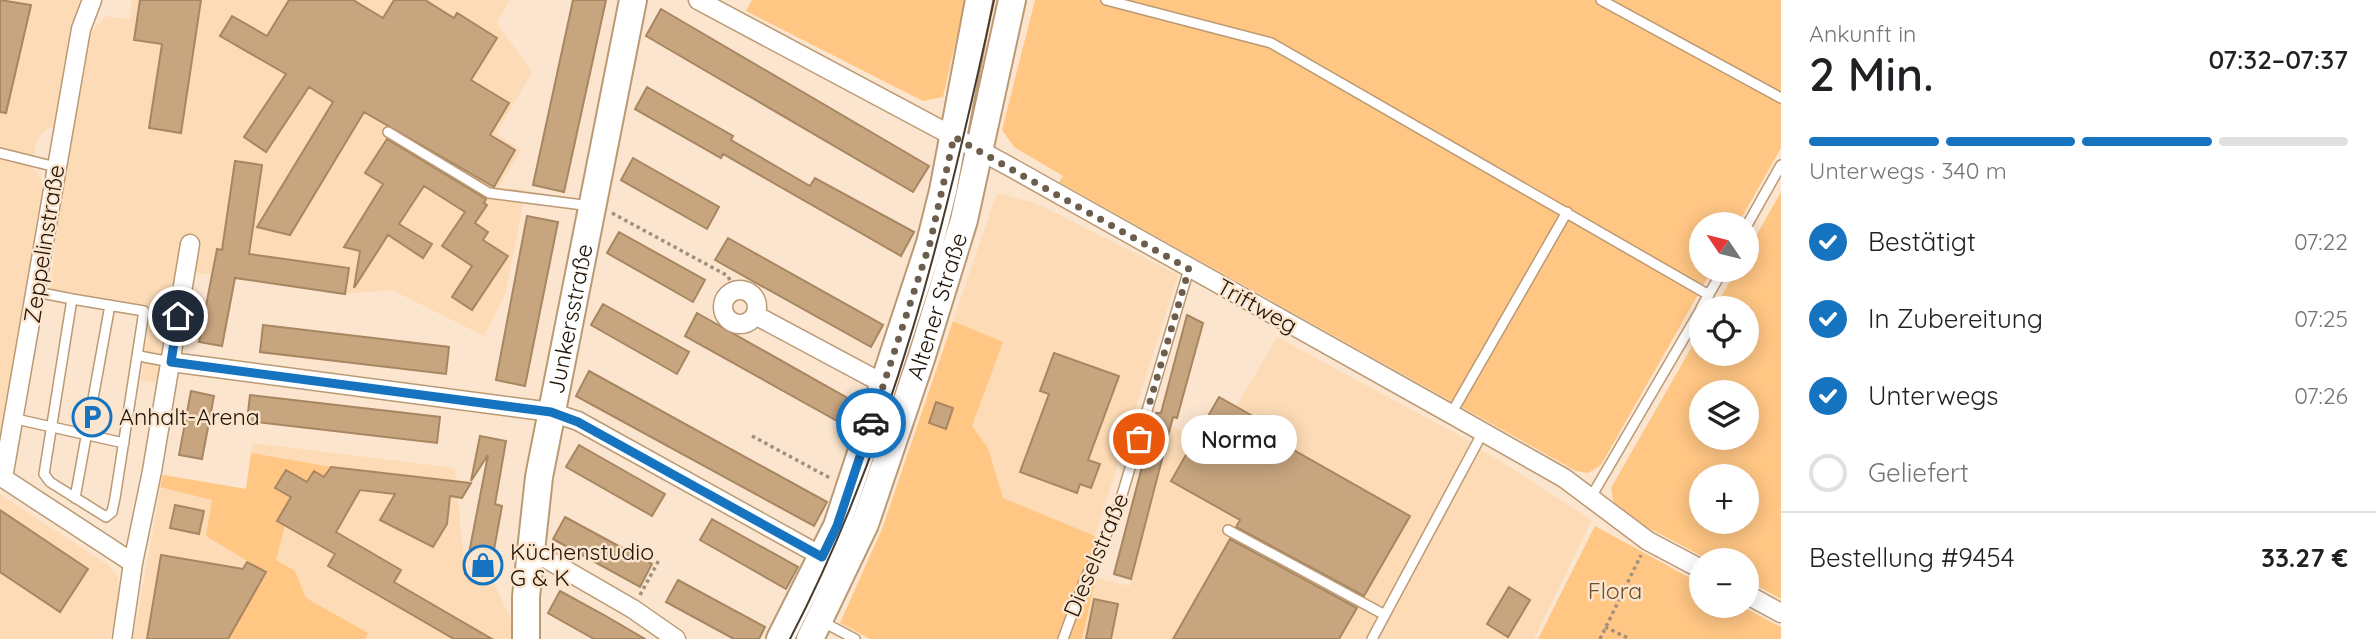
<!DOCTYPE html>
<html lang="de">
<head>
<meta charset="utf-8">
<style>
  :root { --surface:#fff; --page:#f6f6f6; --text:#202124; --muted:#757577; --line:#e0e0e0; --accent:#1673c0 }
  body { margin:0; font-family:Quicksand,sans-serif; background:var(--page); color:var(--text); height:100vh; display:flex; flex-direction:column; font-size:26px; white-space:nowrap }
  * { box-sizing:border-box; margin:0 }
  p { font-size:23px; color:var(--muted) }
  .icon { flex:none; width:38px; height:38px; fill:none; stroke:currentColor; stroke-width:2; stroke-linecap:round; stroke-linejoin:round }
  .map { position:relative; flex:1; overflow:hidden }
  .drawer { display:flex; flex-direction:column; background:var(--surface); width:595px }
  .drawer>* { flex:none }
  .needle { width:46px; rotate:305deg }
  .fabs { position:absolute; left:1689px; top:212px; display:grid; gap:14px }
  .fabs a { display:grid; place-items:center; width:70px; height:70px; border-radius:50%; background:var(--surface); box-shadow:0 4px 18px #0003; font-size:35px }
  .pin { position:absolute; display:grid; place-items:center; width:60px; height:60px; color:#fff; margin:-30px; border:4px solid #fff; border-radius:50%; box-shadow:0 2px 7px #0007 }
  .courier { position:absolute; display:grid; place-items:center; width:70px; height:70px; margin:-35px; border:5px solid #1673c0; border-radius:50%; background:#fff; color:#222; box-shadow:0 2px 9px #0007 }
  .bubble { position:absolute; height:49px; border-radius:24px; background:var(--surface); box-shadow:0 4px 18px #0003; font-size:23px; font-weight:600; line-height:49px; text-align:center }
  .overview em { font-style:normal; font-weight:600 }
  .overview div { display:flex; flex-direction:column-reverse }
  .overview { display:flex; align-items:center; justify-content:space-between; height:119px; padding:0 28px }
  h1 { font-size:46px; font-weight:600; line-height:52px }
  .bar { display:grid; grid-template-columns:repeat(4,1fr); gap:10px 7px; align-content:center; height:84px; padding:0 28px }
  .bar i { height:9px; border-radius:5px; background:var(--line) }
  .bar .current { background:var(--accent) }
  .bar p { grid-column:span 4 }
  .line { display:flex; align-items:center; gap:18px; padding:0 28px; border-top:2px solid var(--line) }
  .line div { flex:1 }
  ol { padding:0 28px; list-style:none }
  li { display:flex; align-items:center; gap:21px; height:77px }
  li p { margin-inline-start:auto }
  li .icon { padding:7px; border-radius:50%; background:var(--accent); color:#fff; stroke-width:4 }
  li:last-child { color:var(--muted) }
  li i { width:38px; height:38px; border:4px solid var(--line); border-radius:50% }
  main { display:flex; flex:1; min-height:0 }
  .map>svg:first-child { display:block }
  .built { fill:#fcdbb6 }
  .green { fill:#ffc684; fill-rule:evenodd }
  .building { fill:#c7a57f; stroke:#a78661; stroke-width:2 }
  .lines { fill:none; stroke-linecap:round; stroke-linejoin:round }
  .lane-casing { stroke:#bb9973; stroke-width:12 }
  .street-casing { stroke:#bb9973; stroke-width:21 }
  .secondary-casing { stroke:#bb9973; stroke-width:30 }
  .path { stroke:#a2907c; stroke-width:3.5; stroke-dasharray:3.5 3.5; stroke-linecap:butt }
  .lane { stroke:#fff; stroke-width:9 }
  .street { stroke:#fff; stroke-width:18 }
  .secondary { stroke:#fff; stroke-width:26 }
  .tram { stroke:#493b2b; stroke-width:2 }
  .done { stroke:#6d5d4c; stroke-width:7; stroke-dasharray:0 12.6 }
  .route { stroke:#1673c0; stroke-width:9 }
  .labels { text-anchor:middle; stroke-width:5; stroke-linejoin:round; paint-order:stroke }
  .street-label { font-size:23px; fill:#211406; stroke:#fbe5ce }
  .poi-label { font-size:23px; fill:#211406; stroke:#fbe5ce; text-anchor:start }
  .park-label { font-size:23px; fill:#6e4e28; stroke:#fbe5ce }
</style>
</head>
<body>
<main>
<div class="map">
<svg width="1781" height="639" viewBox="0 0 1781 639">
  <rect width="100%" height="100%" fill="#fbe5ce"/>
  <!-- built -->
  <path class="built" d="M0,0H84L75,19L55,128L49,127L37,139L32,168L41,178L44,192L0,442Z
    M132,0H509L497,23L532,72L496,134L521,150L499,187L526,190L505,295L484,336L392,290L345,294L178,270L160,384L141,380L152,306L50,289L72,113L86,44L92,30L106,16L129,20Z
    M997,193L1038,204L1178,275L1095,536L1003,498L988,448L972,426L1003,342L953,321Z
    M1277,337L1462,437L1592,520L1534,639H1082L1096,578L1130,586L1173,426L1211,450Z
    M253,443L455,468L465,573L492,579L513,624L514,639H133L163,475L246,489Z
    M0,494L108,565L118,576L119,596L110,639H0Z"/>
  <!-- green -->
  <path class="green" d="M752,0H965L943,97L923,101L746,11Z
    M1035,0H1781V148L1738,224H1701V270H1712L1601,465L1588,473L1576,471L1059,182L1063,176L1014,147L1002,130Z
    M1781,192V599L1747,580L1746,560H1709L1628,517L1613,501L1611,488L1701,331V354H1746V308H1714L1737,270H1746L1747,252ZM1701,392H1746V438H1701ZM1701,476H1746V522H1701Z
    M953,321L1003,342L972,426L988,448L1003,498L1095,536L1096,578L1082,639H870L840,623L882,529Z
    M251,453L331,467L324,477L307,482L286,470L275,488L291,497L277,520L285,525L276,560L295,571L306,598L368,633L365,639H228L266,572L206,536L212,500L160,487L163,475L246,489Z
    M1595,526L1701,584V606H1741L1781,627V639H1538Z"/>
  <!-- building -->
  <path class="building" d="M0,0L31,5L6,113L0,112Z
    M140,0H201L181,133L149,128L162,44L134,40Z
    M289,0H353L383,18L394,0H425L454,18L457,13L497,38L471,80L509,103L490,135L515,150L494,187L364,112L290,235L257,227L333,102L309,87L266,152L244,137L286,74L220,36L232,16L267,36Z
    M573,0H606L564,192L533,185Z
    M661,9L929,166L913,192L646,36Z
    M647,87L733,136L731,140L810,186L815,178L914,232L901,256L723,154L721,158L635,109Z
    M387,139L486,199L484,203L487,205L475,223L488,232L483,240L508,256L472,310L452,297L472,266L442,246L465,212L424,186L399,224L432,244L423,258L388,235L354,288L360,251L344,247L383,184L365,173Z
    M633,158L719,207L707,229L621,180Z
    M235,161L262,165L249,254L349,268L345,294L235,278L222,346L199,342L217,249L222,250Z
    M527,216L558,222L525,386L496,380Z
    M619,232L705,280L693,302L607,253Z
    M728,238L883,325L871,347L715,260Z
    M603,304L689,352L677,374L591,325Z
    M697,313L858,404L846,426L685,336Z
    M1187,315L1203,323L1177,418L1173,417L1131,579L1114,574L1156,413H1161Z
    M263,325L449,347L446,374L260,352Z
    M1054,353L1119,376L1088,460L1100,464L1091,488L1080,484L1077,493L1020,472L1049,394L1040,391Z
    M589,371L827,502L814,526L576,396Z
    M191,391L214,396L202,459L179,455Z
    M250,395L440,417L437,443L247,421Z
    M1219,397L1267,424L1262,432L1410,516L1364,596L1236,527L1240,520L1171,481Z
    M936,402L953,408L946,429L929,423Z
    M480,436L506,441L495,504L502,506L493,555H497L492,579L465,574L488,455L471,481Z
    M579,445L665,494L652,516L566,467Z
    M331,467L471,483L462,498L450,496L447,524L433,547L380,520L395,494L360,490L336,532L401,570L394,582L492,639H454L328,566L335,554L277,521L291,497L275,488L286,470L307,482L314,471L324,477Z
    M175,505L204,511L199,534L170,528Z
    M0,510L88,569L60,612L0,572Z
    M565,517L652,564L640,587L553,539Z
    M712,519L798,567L786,589L700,540Z
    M1230,539L1357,608L1339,639H1173Z
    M161,555L243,569L247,562L266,572L228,639H147Z
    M678,580L765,627L759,639H734L666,602Z
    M1509,587L1530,600L1508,637L1487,624Z
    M560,591L604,615L645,639H594L548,613Z
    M1094,599L1118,604L1111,639H1086Z"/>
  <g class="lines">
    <defs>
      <path id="lane" d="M1106,0L1271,43L1709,295
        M1601,0L1781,98
        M388,132L489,193L591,206
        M0,153L56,167
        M1746,227L1781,165
        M37,292L72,299
        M72,299L144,311L115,498L112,512L106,517L50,482L44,474Z
        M1701,308L1723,270
        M139,356L171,362
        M1451,414L1567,212
        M16,419L124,443
        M1591,497L1701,309
        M75,498L110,305
        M1228,530L1385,615
        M823,622L855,639
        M1063,639L1085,579L1117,512L1189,269
        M1372,639L1483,432"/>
      <path id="street" d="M92,0L81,29L3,478L133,563L122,639
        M698,0L1005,164L1451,414L1564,478L1648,541L1701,569
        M723 307a17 17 0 1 1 34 0a17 17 0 1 1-34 0Z
        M757,316L884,384
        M171,362L551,412L578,421L823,557
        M531,550L633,609L676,639
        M133,563L152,471L190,244
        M1746,594L1781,613"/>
      <g id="secondary">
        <path id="s1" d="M526,639V597L539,477L633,0"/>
        <path d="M780,639L837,526L930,243L943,191L979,0"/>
        <path id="s2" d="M810,639L865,524L921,359L964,220L1012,0"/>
      </g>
    </defs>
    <!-- lane casing -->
    <use href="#lane" class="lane-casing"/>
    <!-- street casing -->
    <use href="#street" class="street-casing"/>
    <!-- secondary casing -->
    <use href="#secondary" class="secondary-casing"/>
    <!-- path -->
    <path class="path" d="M612,213L728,276L734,291
      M752,436L830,478
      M640,595L659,560
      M1605,627L1630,639
      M1600,639L1641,555"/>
    <!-- lane -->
    <use href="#lane" class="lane"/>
    <!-- street -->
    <use href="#street" class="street"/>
    <!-- secondary -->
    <use href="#secondary" class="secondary"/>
    <!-- tram -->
    <path class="tram" d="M790,639C894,439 947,219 994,0"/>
  </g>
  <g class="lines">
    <!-- done -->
    <path class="done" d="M871,423L930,243L954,137L1189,269L1139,439"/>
    <!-- route -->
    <path class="route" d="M178,316L171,362L551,412L578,422L822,557L837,526L871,423"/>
  </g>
  <!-- icons -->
  <defs>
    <symbol id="parking-ring" viewBox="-11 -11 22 22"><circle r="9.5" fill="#fbe5ce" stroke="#1673c0" stroke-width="1.5"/><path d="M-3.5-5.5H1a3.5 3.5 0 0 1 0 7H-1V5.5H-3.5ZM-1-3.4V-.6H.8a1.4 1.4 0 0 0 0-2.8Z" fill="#1673c0"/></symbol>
    <symbol id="shop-ring" viewBox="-11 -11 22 22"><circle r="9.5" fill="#fbe5ce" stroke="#1673c0" stroke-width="1.5"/><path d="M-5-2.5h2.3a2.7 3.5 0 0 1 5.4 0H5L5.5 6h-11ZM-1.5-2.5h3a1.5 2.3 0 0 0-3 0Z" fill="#1673c0"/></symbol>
  </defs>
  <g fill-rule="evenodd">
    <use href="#parking-ring" x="70" y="395" width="44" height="44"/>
    <use href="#shop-ring" x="461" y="543" width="44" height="44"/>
  </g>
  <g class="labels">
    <!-- street labels -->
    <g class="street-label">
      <text transform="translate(44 244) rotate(-81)" y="8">Zeppelinstraße</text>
      <text dy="8" stroke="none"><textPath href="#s2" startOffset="357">Altener Straße</textPath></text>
      <text transform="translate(1257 306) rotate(29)" y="8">Triftweg</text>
      <text dy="8" stroke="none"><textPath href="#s1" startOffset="324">Junkersstraße</textPath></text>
      <text transform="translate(1096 555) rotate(-67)" y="8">Dieselstraße</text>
    </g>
    <!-- poi labels -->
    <g class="poi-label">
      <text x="119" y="425">Anhalt-Arena</text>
      <text x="510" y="560">Küchenstudio<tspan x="510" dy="26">G &amp; K</tspan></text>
    </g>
    <!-- park labels -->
    <g class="park-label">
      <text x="1615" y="599">Flora</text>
    </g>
  </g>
</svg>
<div class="fabs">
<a><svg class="needle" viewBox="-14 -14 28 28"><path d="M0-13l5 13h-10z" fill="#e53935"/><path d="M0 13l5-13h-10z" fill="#757577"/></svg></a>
<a><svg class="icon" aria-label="locate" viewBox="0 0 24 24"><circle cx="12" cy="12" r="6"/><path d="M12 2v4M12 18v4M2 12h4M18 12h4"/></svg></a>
<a><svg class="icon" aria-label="layers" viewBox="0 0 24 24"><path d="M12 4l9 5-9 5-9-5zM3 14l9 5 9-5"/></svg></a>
<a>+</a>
<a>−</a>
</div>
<div class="pin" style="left:1139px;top:439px;background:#ea580c"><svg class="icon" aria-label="bag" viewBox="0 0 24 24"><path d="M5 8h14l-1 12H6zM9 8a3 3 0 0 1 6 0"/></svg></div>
<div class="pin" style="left:178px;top:316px;background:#1f2937"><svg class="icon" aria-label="home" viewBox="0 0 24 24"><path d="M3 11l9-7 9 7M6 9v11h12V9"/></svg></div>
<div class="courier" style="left:871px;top:423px"><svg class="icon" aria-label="car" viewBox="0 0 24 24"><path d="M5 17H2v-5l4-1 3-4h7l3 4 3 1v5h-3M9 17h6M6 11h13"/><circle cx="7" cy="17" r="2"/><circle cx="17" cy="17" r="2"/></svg></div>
<div class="bubble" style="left:1181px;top:415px;width:116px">Norma</div>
</div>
<section class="drawer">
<div class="overview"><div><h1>2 Min.</h1><p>Ankunft in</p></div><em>07:32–07:37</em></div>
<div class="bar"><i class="current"></i><i class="current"></i><i class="current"></i><i></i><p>Unterwegs · 340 m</p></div>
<ol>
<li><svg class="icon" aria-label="check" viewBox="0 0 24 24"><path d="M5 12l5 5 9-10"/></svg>Bestätigt<p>07:22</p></li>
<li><svg class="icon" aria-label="check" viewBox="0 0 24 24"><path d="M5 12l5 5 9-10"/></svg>In Zubereitung<p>07:25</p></li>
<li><svg class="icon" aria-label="check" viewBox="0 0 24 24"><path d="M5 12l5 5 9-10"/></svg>Unterwegs<p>07:26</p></li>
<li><i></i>Geliefert</li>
</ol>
<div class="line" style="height:91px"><div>Bestellung #9454</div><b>33.27 €</b></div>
</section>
</main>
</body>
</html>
